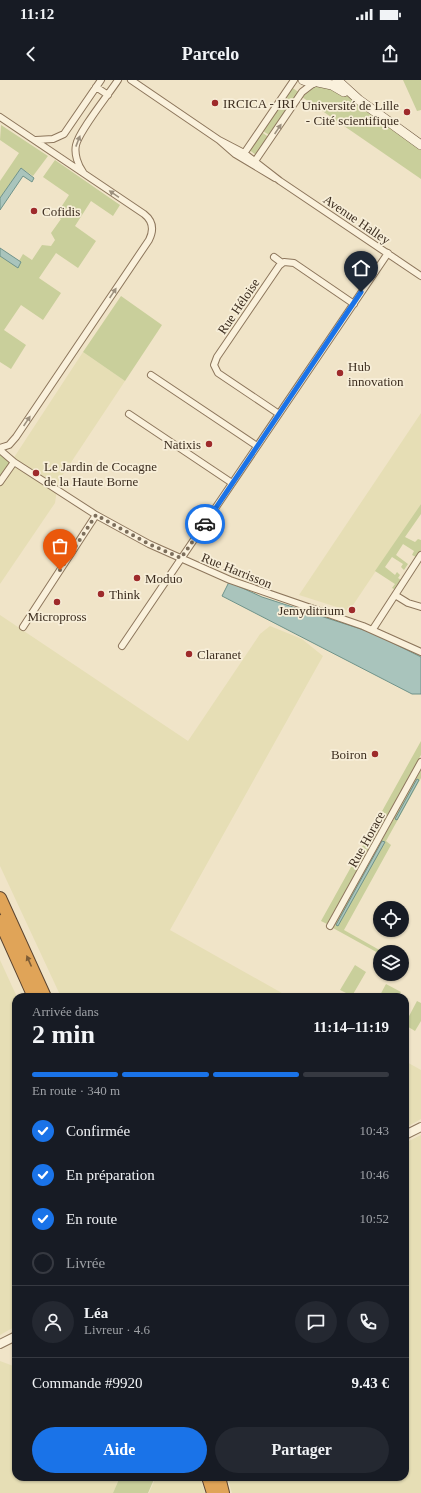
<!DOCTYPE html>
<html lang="fr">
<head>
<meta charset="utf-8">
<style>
  :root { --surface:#171b24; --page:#242831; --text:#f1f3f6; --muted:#9ea1a6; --line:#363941; --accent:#1a73e8 }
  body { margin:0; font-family:Georgia,serif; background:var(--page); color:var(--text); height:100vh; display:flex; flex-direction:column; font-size:15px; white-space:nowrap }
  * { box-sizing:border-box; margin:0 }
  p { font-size:13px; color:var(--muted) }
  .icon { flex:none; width:22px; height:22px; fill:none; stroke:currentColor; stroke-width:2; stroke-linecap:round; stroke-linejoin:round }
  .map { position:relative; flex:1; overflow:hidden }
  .sheet { position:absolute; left:12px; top:913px; width:397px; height:488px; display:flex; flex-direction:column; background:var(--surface); border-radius:12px; box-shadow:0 1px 3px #0004 }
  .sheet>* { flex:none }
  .fabs { position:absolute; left:373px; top:821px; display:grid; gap:8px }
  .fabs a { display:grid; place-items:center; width:36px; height:36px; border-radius:50%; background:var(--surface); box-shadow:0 1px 3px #0004; font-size:20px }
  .pin { position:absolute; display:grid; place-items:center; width:34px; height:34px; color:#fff; margin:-41px -17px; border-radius:50% 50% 50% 0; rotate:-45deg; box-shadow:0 0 4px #0007 }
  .pin .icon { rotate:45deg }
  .courier { position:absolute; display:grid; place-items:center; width:40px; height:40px; margin:-20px; border:3px solid #1a73e8; border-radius:50%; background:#fff; color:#222; box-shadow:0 1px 5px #0007 }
  .summary em { font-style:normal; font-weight:700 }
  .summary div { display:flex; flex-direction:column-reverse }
  .summary { display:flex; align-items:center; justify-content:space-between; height:68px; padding:0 20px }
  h1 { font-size:26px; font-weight:700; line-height:30px }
  .bar { display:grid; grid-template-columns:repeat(4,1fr); gap:6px 4px; align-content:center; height:48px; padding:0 20px }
  .bar i { height:5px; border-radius:3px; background:var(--line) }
  .bar .current { background:var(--accent) }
  .bar p { grid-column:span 4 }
  .line { display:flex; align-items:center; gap:10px; padding:0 20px; border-top:1px solid var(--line) }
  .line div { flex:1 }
  .round { display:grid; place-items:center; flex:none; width:42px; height:42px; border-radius:21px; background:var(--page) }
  ol { padding:0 20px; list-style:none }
  li { display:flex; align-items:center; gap:12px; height:44px }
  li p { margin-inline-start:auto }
  li .icon { padding:4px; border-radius:50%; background:var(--accent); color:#fff; stroke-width:4 }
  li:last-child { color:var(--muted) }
  li i { width:22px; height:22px; border:2px solid var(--line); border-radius:50% }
  .primary-button { display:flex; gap:8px; margin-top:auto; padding:8px 20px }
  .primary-button a { flex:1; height:46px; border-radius:24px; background:var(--accent); color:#fff; font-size:16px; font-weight:700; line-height:46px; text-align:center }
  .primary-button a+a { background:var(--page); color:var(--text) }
  .status { display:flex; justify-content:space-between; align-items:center; height:28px; padding:0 20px; background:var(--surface); direction:ltr }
  .status svg { height:11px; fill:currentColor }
  header { display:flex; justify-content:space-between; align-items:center; height:52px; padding:0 20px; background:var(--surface); font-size:18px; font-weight:700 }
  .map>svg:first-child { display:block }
  .farmland { fill:#e6deb5 }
  .green { fill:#c9cf9b }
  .water { fill:#a9c4bc; stroke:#6f938a }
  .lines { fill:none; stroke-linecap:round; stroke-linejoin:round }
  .minor-casing { stroke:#8d765c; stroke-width:8 }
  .tertiary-casing { stroke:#8d765c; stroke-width:10 }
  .secondary-casing { stroke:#6f573f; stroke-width:10 }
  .motorway-casing { stroke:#5b4430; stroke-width:14 }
  .minor { stroke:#faf1dc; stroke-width:6 }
  .tertiary { stroke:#faf1dc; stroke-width:8 }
  .secondary { stroke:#faf1dc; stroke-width:9 }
  .motorway { stroke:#e0a458; stroke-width:12 }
  .oneway { fill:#9c907e }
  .oneway2 { fill:#7e5d36 }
  .done { stroke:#7c6e5b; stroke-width:4; stroke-dasharray:0 7.2 }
  .route { stroke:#1a73e8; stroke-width:5 }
  .poi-dot { fill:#9e2a2b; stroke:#f7eed8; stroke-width:1.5 }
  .labels { text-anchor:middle; stroke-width:3.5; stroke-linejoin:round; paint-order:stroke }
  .poi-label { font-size:13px; fill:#3d2e20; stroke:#f7eed8; text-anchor:start }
  .street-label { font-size:13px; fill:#3d2e20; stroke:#f7eed8 }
</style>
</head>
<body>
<div class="status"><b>11:12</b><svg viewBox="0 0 49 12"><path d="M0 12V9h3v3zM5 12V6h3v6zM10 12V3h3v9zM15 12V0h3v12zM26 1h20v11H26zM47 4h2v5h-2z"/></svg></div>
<header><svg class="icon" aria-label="back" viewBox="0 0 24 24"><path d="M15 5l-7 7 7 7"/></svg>Parcelo<svg class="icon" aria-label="share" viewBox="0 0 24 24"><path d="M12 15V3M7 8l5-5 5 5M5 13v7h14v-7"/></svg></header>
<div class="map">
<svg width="421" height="1413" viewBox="0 0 421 1413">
  <rect width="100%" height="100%" fill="#f0e4c8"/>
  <!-- farmland -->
  <path class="farmland" d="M83,272L125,301L58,402L55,423L0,504V405L11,382Z
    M421,333V424L351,528L349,531L299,515Z
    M0,535L188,661L260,554L270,546L302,559L323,576L170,850L289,917H61L0,786Z
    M0,880L17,917L16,1246L0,1255Z
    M405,981L421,990V1039L405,1048Z
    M421,1055V1413H232L227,1397H405V1063Z
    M0,1281L16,1287V1397H120L113,1413H0Z
    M156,1397H200L205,1413H149Z"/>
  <!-- green -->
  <path class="green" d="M403,0H421V30L417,31Z
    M327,5L348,15L421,69V99L302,17C309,7 315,6 327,5Z
    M291,7L300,13L271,56L261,50Z
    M1,45L48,76L33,96L21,88L0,118V101L19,73L0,60Z
    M260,51L270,58L256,75L248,69Z
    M55,80L120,125L113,136L91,121L75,146L96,161L78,188L56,173L39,198L61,213L43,240L21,225L4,250L26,265L11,289L0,282V176L16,186L23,174L32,180L42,165L51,166L55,160L51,153L61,139L56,135L69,115L43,97Z
    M121,216L162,245L125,301L83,272Z
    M0,374L11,382L0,398Z
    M421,424V434L405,457L415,462L418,459L421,460V470L416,477L412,475L414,471L403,464L396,475L408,484L404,490L401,487L403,484L392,477L385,487L395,495L397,492L400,495L398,498L401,500L394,509L392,508L395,504L375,491Z
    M421,661V675L327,844L321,841Z
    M421,690V698L386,761L391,765L344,850L383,872H380V874L333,848Z
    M355,885L366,892L352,916L340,910Z
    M386,904L401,912L398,917H379Z
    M417,921L421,923V941L415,951L405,945V940H407Z
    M120,1397H155L148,1413H113Z"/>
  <!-- water -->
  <path class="water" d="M21,88L34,98L32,102L23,96L0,130V118Z
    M0,168L21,182L18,188L0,176Z
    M229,502L262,517L373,553L421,577V614H412L222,516Z
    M417,699L419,700L397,740L395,739Z
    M382,761L385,762L338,846L336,845Z"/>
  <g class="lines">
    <defs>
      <path id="minor" d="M131,0L219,60L235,74L275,98
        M96,7L108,15
        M0,37L144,134C153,141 154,150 149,160L16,357L9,365L0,368
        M36,60L53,59L64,54L101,0
        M219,60L244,73L280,101L421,196
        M243,75L294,0
        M253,84L302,12L315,2
        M83,92C78,85 74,74 76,65C79,51 109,14 118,0
        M274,177L282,183
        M151,295L257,366
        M129,334L232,403
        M279,334L218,293L214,285L217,277L279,186L284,182L294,183L354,224
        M0,370L14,382
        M0,402L14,382L96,435L149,464L230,500L363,546L421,572
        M395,515L408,523L421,527
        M23,547L96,435
        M373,549L421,475
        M122,566L388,173
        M330,846L421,682"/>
      <path id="tertiary" d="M405,1055L421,1047
        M0,1264L16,1256"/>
      <path id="secondary" d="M303,0L312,3L321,0
        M337,0L359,20L421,65
        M318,2L332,5L344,12"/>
      <path id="motorway" d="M0,818L45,917
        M0,841L34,917
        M208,1397L213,1413
        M219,1397L223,1413"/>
    </defs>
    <!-- minor casing -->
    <use href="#minor" class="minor-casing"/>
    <!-- tertiary casing -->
    <use href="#tertiary" class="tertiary-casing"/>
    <!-- secondary casing -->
    <use href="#secondary" class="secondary-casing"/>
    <!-- motorway casing -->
    <use href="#motorway" class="motorway-casing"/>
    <!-- minor -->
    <use href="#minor" class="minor"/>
    <!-- tertiary -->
    <use href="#tertiary" class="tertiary"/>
    <!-- secondary -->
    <use href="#secondary" class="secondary"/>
    <!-- motorway -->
    <use href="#motorway" class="motorway"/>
  </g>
  <!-- one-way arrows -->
  <defs><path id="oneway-solid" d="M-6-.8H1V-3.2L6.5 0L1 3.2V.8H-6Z"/></defs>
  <g class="oneway">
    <use href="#oneway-solid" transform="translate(278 49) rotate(-56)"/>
    <use href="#oneway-solid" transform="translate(78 61) rotate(-69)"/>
    <use href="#oneway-solid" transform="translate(114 114) rotate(-146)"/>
    <use href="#oneway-solid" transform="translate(113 213) rotate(-56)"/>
    <use href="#oneway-solid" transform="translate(27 341) rotate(-56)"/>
  </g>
  <use class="oneway2" href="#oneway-solid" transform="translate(29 881) rotate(-114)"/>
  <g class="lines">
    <!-- done -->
    <path class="done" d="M60,490L96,435L149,464L181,478L205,444"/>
    <!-- route -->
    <path class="route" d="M205,444L361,212"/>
  </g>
  <!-- markers -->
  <g class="poi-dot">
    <circle cx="215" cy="23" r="4"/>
    <circle cx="407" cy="32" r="4"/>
    <circle cx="34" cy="131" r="4"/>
    <circle cx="340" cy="293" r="4"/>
    <circle cx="209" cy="364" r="4"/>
    <circle cx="36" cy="393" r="4"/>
    <circle cx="137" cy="498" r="4"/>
    <circle cx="101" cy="514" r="4"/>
    <circle cx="57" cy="522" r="4"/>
    <circle cx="352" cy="530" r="4"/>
    <circle cx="189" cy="574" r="4"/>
    <circle cx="375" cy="674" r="4"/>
  </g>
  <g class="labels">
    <!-- poi labels -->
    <g class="poi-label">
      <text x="223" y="28">IRCICA - IRI</text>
      <text x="399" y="30" text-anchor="end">Université de Lille<tspan x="399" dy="15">‐ Cité scientifique</tspan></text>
      <text x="42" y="136">Cofidis</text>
      <text x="348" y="291">Hub<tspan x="348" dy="15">innovation</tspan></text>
      <text x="201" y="369" text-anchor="end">Natixis</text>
      <text x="44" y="391">Le Jardin de Cocagne<tspan x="44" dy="15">de la Haute Borne</tspan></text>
      <text x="145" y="503">Moduo</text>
      <text x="109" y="519">Think</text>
      <text x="344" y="535" text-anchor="end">Jemyditrium</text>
      <text x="57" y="541" text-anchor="middle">Micropross</text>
      <text x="197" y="579">Claranet</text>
      <text x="367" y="679" text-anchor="end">Boiron</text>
    </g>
    <!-- street labels -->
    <g class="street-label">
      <text transform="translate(357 139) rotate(34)" y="5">Avenue Halley</text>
      <text transform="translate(238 226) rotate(-56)" y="5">Rue Héloise</text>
      <text transform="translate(237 490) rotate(22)" y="5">Rue Harrisson</text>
      <text transform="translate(366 759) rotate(-61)" y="5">Rue Horace</text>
    </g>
  </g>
</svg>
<div class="fabs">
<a><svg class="icon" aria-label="locate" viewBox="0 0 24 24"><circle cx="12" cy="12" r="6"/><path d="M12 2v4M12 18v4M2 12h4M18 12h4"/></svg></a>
<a><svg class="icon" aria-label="layers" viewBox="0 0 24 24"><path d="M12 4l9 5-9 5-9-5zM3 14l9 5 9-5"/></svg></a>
</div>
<div class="pin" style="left:60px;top:490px;background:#ea580c"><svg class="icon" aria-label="bag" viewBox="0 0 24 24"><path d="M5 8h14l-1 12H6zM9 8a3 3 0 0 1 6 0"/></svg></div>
<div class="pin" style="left:361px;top:212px;background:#1f2937"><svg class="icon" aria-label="home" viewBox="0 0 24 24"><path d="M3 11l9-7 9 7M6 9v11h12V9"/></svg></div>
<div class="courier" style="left:205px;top:444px"><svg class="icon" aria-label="car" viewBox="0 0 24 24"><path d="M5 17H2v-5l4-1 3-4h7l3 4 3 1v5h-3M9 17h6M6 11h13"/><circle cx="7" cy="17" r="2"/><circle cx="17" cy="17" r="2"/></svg></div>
<section class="sheet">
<div class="summary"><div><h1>2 min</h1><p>Arrivée dans</p></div><em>11:14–11:19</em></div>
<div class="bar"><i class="current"></i><i class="current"></i><i class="current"></i><i></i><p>En route · 340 m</p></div>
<ol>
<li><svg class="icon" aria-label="check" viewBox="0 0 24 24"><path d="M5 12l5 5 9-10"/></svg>Confirmée<p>10:43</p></li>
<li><svg class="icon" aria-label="check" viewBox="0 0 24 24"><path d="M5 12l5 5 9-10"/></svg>En préparation<p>10:46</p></li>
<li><svg class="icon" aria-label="check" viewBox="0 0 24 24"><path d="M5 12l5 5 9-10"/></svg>En route<p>10:52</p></li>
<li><i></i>Livrée</li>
</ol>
<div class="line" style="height:72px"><a class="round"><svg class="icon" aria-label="person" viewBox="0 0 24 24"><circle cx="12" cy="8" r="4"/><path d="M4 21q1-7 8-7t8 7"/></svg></a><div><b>Léa</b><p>Livreur · 4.6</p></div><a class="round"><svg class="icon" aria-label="chat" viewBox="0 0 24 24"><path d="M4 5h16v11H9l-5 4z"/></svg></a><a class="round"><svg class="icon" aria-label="phone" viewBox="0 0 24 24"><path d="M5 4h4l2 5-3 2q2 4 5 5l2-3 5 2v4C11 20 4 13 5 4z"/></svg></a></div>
<div class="line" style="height:52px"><div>Commande #9920</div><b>9.43 €</b></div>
<div class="primary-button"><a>Aide</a><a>Partager</a></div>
</section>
</div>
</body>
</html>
